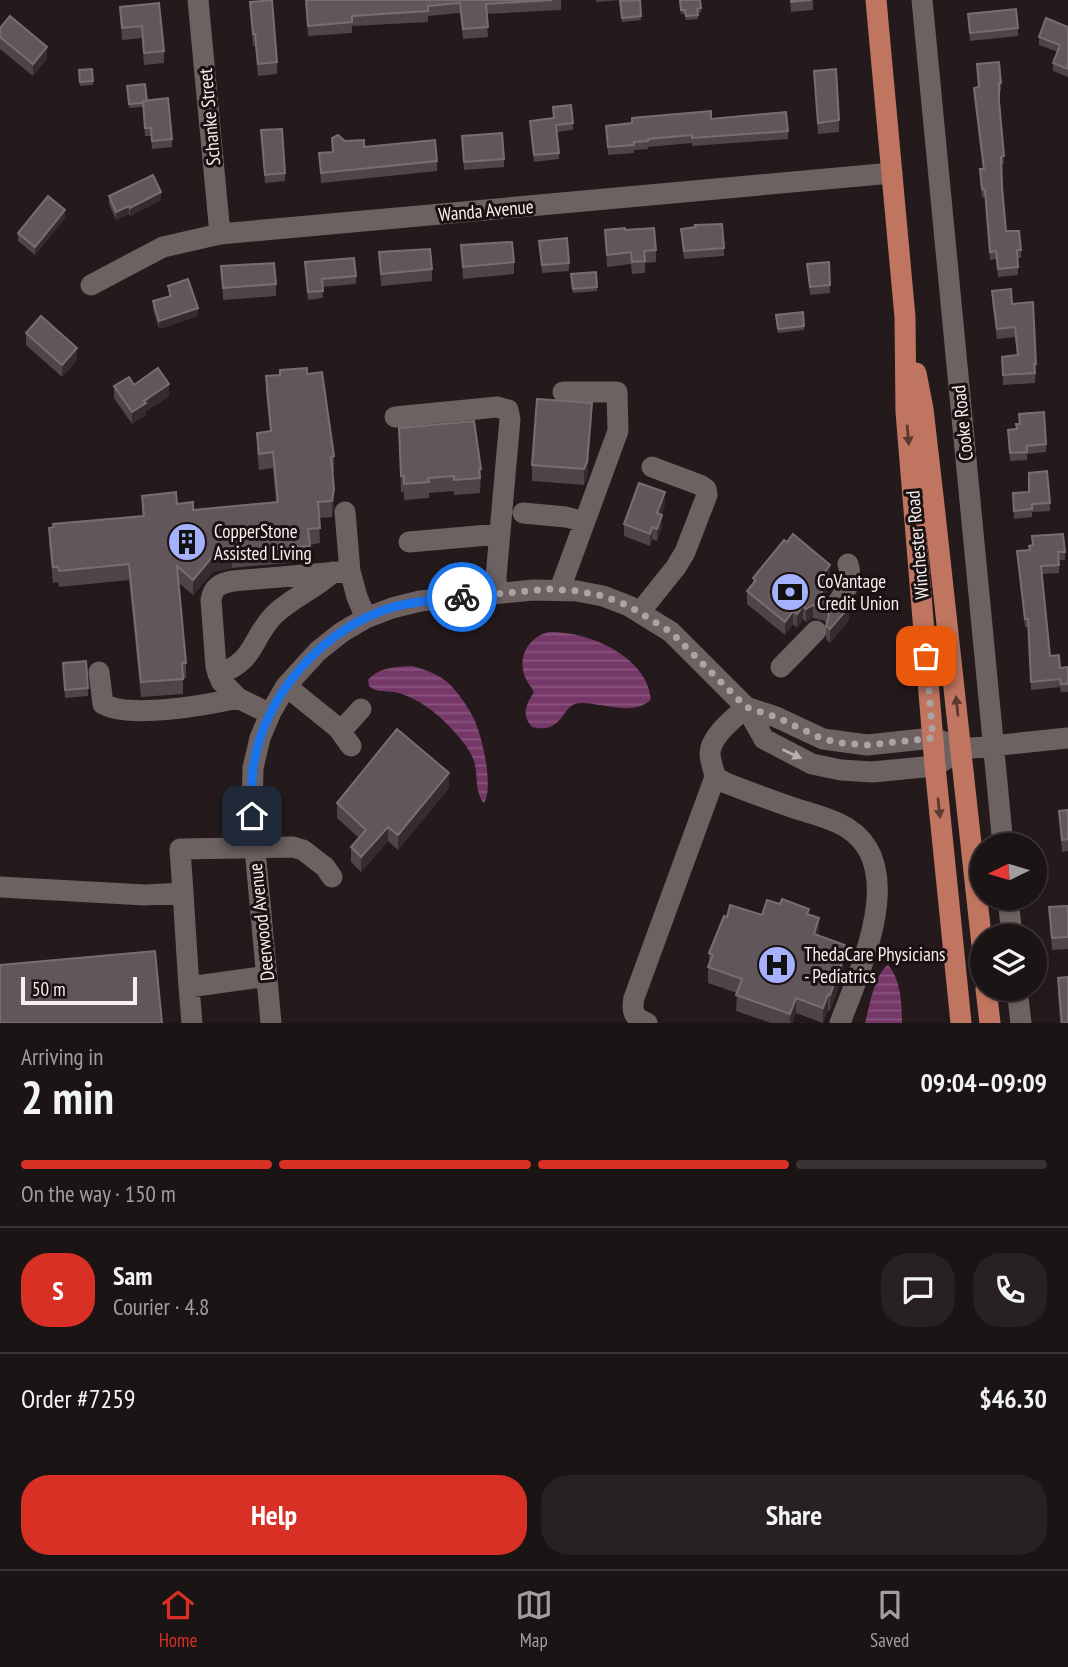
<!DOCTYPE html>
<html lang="en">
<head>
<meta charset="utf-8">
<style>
  :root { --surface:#1b1414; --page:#282122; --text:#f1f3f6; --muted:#a09ea0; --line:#393334; --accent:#d93025 }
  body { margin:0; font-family:"PT Sans Narrow",sans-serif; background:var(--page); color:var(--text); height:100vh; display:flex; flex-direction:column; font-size:26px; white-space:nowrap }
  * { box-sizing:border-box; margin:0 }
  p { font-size:23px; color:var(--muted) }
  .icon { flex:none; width:38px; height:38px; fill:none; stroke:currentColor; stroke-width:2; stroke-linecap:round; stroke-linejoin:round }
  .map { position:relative; height:1023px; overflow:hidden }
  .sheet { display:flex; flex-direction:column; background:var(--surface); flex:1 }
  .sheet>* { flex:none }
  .needle { width:46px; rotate:265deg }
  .fabs { position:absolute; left:970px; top:833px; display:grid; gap:14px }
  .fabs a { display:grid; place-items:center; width:77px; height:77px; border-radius:50%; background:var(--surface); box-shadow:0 2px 5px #0004,0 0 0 2px var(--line); font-size:35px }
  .scale { position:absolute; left:21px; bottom:18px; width:116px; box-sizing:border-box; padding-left:7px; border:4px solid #f6efee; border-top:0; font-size:19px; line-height:24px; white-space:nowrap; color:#f6efee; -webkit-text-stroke:5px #1b1112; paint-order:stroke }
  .pin { position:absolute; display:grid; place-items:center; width:60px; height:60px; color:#fff; margin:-30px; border-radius:14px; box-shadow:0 4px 10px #0006 }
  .courier { position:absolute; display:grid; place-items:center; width:70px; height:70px; margin:-35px; border:5px solid #1a73e8; border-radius:50%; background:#fff; color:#222; box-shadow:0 2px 9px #0007 }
  .overview em { font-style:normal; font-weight:700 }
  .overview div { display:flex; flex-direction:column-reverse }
  .overview { display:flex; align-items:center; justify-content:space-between; height:119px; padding:0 21px }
  h1 { font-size:46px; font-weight:700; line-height:52px }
  .bar { display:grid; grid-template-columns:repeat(4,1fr); gap:10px 7px; align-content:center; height:84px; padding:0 21px }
  .bar i { height:9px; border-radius:5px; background:var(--line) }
  .bar .on { background:var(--accent) }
  .bar p { grid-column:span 4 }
  .line { display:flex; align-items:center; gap:18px; padding:0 21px; border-top:2px solid var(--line) }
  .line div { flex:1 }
  .round { display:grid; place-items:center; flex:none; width:74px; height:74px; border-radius:28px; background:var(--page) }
  .cta { display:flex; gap:14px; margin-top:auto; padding:14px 21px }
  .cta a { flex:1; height:80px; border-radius:28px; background:var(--accent); color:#fff; font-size:28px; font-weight:700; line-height:80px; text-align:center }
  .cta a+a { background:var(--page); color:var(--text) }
  .menu { display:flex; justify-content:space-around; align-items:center; height:98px; border-top:2px solid var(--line); background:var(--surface); font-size:19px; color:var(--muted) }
  .menu a { display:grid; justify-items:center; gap:4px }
  .menu .on { color:var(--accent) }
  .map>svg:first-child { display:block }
  .water { fill:url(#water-rules) }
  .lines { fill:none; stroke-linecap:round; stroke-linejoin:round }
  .minor { stroke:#6d6161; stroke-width:21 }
  .major { stroke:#bf7560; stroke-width:21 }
  .wall { fill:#4f4447 }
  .shaded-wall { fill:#362b2e }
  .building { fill:#615659; stroke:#786e70; stroke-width:2 }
  .oneway { fill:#5d3931 }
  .oneway2 { fill:#b8afaf }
  .done { stroke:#aca4a4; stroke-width:7; stroke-dasharray:0 12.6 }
  .route { stroke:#1a73e8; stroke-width:9 }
  .labels { text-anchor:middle; stroke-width:6; stroke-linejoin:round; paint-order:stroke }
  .street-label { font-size:19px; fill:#f6efee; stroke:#1b1112 }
  .poi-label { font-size:19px; fill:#f6efee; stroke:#1b1112; text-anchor:start }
</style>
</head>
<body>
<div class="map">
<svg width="1068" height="1023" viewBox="0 0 1068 1023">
  <defs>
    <pattern id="water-rules" width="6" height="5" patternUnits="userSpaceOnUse" patternTransform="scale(1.75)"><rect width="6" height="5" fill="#763868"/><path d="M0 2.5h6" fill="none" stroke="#8a557e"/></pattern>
  </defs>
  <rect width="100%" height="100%" fill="#241a1b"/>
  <!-- water -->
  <path class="water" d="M549,632C588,631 647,656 651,699C635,717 602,703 582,703C560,702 566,735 532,727C521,715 526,704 534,692C531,687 527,682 525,677C517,656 529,637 549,632Z
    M412,666C424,669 438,674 447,682C457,691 467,705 473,717C482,734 494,787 484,803C475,794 478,774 474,761C469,747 459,737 449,726C434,711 420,700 399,693C389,690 377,694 369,686L368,680C379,667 396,667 412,666Z
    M888,965C901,979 902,1005 902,1023H865C869,1008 875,973 888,965Z"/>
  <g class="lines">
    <!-- minor -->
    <path class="minor" d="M198,0L220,234
      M922,0L1003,845
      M91,285L163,247L220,234L892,173
      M395,417L497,407L508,410L510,419L496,577L497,592
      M345,512L350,571
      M523,513L566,517L584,522
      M409,542L500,534
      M560,589L618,431L617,392H563
      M834,608C844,593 854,582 848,564
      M640,612L676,567L685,552L707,495L706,489L700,485L652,467
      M781,667L816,631
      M99,672L103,704C130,719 207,705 238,698
      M218,674C256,661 250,640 274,615C291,598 315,589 333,572
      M286,686L338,728L351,746
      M746,707L776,717L823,739L867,745L933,738L950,744
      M270,714L238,698L221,681L216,667L211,600C213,587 220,583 233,581L350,571L357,597L366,618
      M341,731L361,709
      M715,777L726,783C749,792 773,801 797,809C810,813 825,817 838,823C914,858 860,969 840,1023
      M0,887L145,895L183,893L180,849L293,847L303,850L325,867L332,877
      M183,893L189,987L267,976
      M1008,898L1012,936
      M189,987L192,1023
      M1017,989L1021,1023
      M271,1023L252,816L253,768L260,738L271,712L286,686L318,651L342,632L366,618L392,608L420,601L533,590L577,591L603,596L629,606L671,632L746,707L764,739L812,764L841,770L872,772L935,766L962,749L1068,738
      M647,1023C634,1018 631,1012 634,998L715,777C714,770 710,761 710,753C711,735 734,719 746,707"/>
    <!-- major -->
    <path class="major" d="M876,0L905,317L906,412L935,766L961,1023
      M916,373L923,409L934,505L982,945
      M986,989L990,1023"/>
  </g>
  <!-- wall -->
  <path class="wall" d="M306,0H561V10L486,14L488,37L463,39L460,13L428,16V22L352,26V33L308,36Z
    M596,0H621L596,2Z
    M640,0L641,20L622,22L620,1Z
    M679,0H700L701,12L698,13V19L686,20L685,14H681Z
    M790,0H813V10L791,12Z
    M250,2L277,62V74L258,76L255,46H253Z
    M159,3L164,51V63L144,65L142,38L122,40L120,7Z
    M968,14L1018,28V36L970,41Z
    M1068,27V77L1053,71V63L1058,52L1039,45V37Z
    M0,28L47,59L33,76L0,49Z
    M977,64L1001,83V91H999L1004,164H1001L1006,231L1021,250V258H1018V275L998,277L996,259L990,260L985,198L982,197L980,177V169H983L974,96V88L979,87Z
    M92,69L93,85L80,86L79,70Z
    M814,71L839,120V132L818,134Z
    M127,90L147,101L172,139V147L152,149L151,136H145L143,107L129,108Z
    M553,107L573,123V130L557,132L559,159L534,162L530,121L554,118Z
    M711,119L788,131V139L692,146V143L648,147V149L634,150V153L608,155L606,126Z
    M261,130L285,173V181L265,183Z
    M462,136L504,159V167L464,170Z
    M332,138L364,147L437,161V171L321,183L319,153L332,152Z
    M109,196L161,200L130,216L129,214L116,220L109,204Z
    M65,218L35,255L18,241V233Z
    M681,229L724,248V256L684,259Z
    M605,230H625L656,250V262L645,263V273L632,274L631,264L607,267Z
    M539,241L569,263V271L542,273Z
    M461,245L514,262V274L463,279Z
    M379,252L432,269V281L381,286Z
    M305,262L356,276V284L322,287L323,298L308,300Z
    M829,262L830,293L810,295L807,264Z
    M221,266L276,284V296L223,300Z
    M596,272L597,291L573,293L571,274Z
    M168,286L198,316L159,329L153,309V301L169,296Z
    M992,291L1012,304L1036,364L1035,383L1003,385L1002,357L1017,355L1015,337L997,339L992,301Z
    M803,312L804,330L778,333L776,319Z
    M26,333L77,360L62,377L26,345Z
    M307,374L334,456V472H333L334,505L332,517L319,518L320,543L309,545L310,561L232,568L213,572L193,595L179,583L186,663V678L183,679V694L141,697L129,580L59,587L58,582L53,583L49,543V528L142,516V496L177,504L193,510L276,502L273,468L259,470L257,448V433L270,431L266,392V376Z
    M114,386L169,396L146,411V415L132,424L114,398Z
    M592,419L587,477L584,485L532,481V465Z
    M399,428L481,469L480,493L454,495V491L429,493V498L404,500V492H401Z
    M1008,430L1046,444V452L1027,454V460L1010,461Z
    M1013,493L1050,503V511L1032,512V517L1014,519Z
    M665,504L661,515L662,527L657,541L652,539L650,546L624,536V524Z
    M1032,536L1065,552V560H1059V573L1042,574L1050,656L1060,668L1068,667V692H1061L1060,687L1031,690L1028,627H1025L1017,551L1029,550V546L1032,545Z
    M753,578L830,579L828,581V590L824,595L823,601L849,620L830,643L826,639V624L825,621L813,618L806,622L803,619L797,628L793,624L785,635L747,604V591L753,583Z
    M63,663L88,688V696L65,698Z
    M449,788L398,850L388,841L361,872L351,862V847L359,838L337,818V803Z
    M1068,810V851L1062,852L1059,811Z
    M1068,906V949L1052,950L1049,907Z
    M809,914L819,934L818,936L845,961L843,966V974L830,1011L828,1010L823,1023L796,1013L792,1023H771L736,1011L737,993L708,983V967L709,963V953L727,917Z
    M1058,978L1068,1023H1060L1058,992Z"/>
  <!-- shaded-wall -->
  <path class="shaded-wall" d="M47,47V59L33,76V64Z
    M161,192V200L130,216V208Z
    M129,206V214L116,220V212Z
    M65,210V218L35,255V247Z
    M198,308V316L159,329V321Z
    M77,348V360L62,377V365Z
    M169,384V396L146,411V415L132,424V412L144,401Z
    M592,403V419L587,477L584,485V469Z
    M334,489V505L332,517V501Z
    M665,492V504L657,525V513Z
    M662,515V527L657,541V529Z
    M652,527V539L650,546V534Z
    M232,552V568L213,572L193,595V580L213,556Z
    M830,565V579L828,581V590L824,595V599L821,606L822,584L824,573Z
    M813,605V618L806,622V609Z
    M803,606V619L797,628V614Z
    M849,607V620L830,643V629Z
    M793,611V624L785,635V622Z
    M449,773V788L398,850V835Z
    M388,827V841L361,872V857Z
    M819,918V934L814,950V934Z
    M845,945V961L843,966V974L830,1011V995L840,958Z
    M828,994V1010L823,1023V1008Z
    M796,998V1013L792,1023H790V1014Z"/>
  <!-- building -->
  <path class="building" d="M272,0L277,62L258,64L255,34H253L250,2Z
    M306,0H552L486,4L488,27L463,29L460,3L428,6V11L352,16V22L308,26Z
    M640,0L641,16L622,18L620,1Z
    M680,0H700L701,8L697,9L698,15L686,16L685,10H681Z
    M791,0H811L791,2Z
    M159,3L164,51L144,53L142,26L122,28L120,7Z
    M1016,9L1018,28L970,33L968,14Z
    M10,16L47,47L33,64L0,37V28Z
    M1046,18L1068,27V69L1053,63L1060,45L1039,37Z
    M999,62L1001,83H999V101L1004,156L1001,157L1002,187L1006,231H1019L1021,250H1017L1018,267L998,269L996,251L990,252L985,190L982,189L980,169H984L974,88L979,87L977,64Z
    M92,69L93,81L80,82L79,70Z
    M836,69L839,120L818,123L814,71Z
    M145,84L147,101H143V103L129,104L127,86Z
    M168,98L172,139L152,141L151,128H145L143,101Z
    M571,105L573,123L556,125L559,153L534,155L530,121L554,118L553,107Z
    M711,111V119L786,112L788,131L692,138V135L648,139V141L634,142V145L608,147L606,126L632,123V118Z
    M282,129L285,173L265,175L261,130Z
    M502,133L504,159L464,162L462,136Z
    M338,135L345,141L364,140V147L435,140L437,161L321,173L319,153L333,152L332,138Z
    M153,175L161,192L130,208L129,206L116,212L109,196Z
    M48,196L65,210L35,247L18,233Z
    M722,224L724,248L684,251L681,229L696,227L695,225Z
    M625,228V230L654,228L656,250L644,251L645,261L632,262L631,252L607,255L605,230Z
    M567,238L569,263L542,265L539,241Z
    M512,242L514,262L463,267L461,245Z
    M430,249L432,269L381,274L379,252Z
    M354,258L356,276L322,279L323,291L308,292L305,262Z
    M829,262L830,285L810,287L807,264Z
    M274,263L276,284L223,288L221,266Z
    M596,272L597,287L573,289L571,274Z
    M188,279L198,308L159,321L153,301L171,296L168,286Z
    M1011,289L1012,304L1033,302L1036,364H1034L1035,373L1003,375L1002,357L1018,355L1015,327L997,329L992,291Z
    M803,312L804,326L778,329L776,315Z
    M41,316L77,348L62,365L26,333Z
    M158,368L169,384L144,401L146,403L132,412L114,386L129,377L134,385Z
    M307,368V374L322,372L334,456L331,457L334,489L332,501L318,502L320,528L308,529L310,546L232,552L213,556L193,580L177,566L186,663H182L183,679L141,682L129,564L59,571L58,567H53L49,528L54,527L53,524L144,516L142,496L176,492L177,504L193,502V510L278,502L273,452L259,454L257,433L271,431L266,376L280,375V370Z
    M537,399L592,403L587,462L584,469L532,465Z
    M1044,412L1046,444L1027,446V452L1010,453L1008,430L1017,429L1016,424H1020L1019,414Z
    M474,421L481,469H479L480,478L454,480V476L428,478L429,482L404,484V476H401L399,428Z
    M1047,471L1050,503L1032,504V509L1014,511L1013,493L1029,492V473Z
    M639,483L665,492L657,513L662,515L657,529L652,527L650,534L624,524Z
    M793,534L830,565L824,573L828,577L822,584L824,586L821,593L823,601L832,608L844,603L849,607L830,629L826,626L829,615L825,608L813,605L806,609L803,606L797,614L793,611L785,622L747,591L756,580L753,578L784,540L787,542Z
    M1063,534L1065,552H1058L1059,565L1041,566L1050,656L1059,655L1060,668L1068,667V684H1061L1060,679L1031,682L1028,619H1025L1017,551L1030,550L1029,546L1033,545L1032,536Z
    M86,661L88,688L65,690L63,663Z
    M397,729L449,773L398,835L388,827L361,857L351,847L366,830L337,803Z
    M1068,810V839L1062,840L1059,811Z
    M782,899L809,909L807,914L819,918L814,934L845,945L840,958L843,959L830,995L828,994L823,1008L796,998L790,1014L736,995L742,979L708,967L713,955L709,953L724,916L727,917L730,905L762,915L767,900L780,904Z
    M1068,906V937L1052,938L1049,907Z
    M155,951L162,1023H0V965Z
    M1068,977V1023H1062L1058,978Z"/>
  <!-- one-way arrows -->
  <defs><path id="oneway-solid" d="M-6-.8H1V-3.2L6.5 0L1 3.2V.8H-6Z" transform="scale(1.75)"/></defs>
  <g class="oneway">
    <use href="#oneway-solid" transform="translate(908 435) rotate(85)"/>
    <use href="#oneway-solid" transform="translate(957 706) rotate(-96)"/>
    <use href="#oneway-solid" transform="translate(939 808) rotate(84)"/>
  </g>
  <use class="oneway2" href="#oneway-solid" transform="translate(792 754) rotate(25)"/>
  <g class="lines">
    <!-- done -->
    <path class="done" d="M462,597L549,589L577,591L603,596L629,606L671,632L746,707L776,717L823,739L842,743L867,745L933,738L926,656"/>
    <!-- route -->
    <path class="route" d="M252,816C252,800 251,784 253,768C264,695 322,629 393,607C416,601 439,599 462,597"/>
  </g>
  <!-- icons -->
  <defs>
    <symbol id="building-disc" viewBox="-11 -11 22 22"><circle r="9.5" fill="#a5b1fc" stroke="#1b1112"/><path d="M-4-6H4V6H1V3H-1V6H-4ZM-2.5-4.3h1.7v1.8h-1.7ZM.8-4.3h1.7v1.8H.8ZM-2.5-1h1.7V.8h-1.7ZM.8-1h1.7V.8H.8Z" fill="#111"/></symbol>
    <symbol id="bank-disc" viewBox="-11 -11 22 22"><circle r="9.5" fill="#a5b1fc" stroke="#1b1112"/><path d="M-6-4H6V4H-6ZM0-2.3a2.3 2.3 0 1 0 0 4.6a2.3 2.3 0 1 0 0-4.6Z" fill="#111"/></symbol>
    <symbol id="hospital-disc" viewBox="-11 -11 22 22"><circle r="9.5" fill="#a5b1fc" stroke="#1b1112"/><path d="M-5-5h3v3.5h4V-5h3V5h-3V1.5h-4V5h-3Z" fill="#111"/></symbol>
  </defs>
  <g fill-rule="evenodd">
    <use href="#building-disc" x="165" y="520" width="44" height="44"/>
    <use href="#bank-disc" x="768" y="570" width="44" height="44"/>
    <use href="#hospital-disc" x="755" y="943" width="44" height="44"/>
  </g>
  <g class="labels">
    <!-- street labels -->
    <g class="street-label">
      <text transform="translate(209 117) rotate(-95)" y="7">Schanke Street</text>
      <text transform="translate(486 210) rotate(-5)" y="7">Wanda Avenue</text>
      <text transform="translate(962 423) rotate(-96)" y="7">Cooke Road</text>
      <text transform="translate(917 545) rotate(-95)" y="7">Winchester Road</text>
      <text transform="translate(261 922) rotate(-96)" y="7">Deerwood Avenue</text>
    </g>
    <!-- poi labels -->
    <g class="poi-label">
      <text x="214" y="538">CopperStone<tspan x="214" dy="22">Assisted Living</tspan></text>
      <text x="817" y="588">CoVantage<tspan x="817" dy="22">Credit Union</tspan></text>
      <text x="804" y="961">ThedaCare Physicians<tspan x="804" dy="22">- Pediatrics</tspan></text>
    </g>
  </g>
</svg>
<div class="fabs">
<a><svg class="needle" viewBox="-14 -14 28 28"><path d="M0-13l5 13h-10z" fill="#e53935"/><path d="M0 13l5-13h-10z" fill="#a09ea0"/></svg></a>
<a><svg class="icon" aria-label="layers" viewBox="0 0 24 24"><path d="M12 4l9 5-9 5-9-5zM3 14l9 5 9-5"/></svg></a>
</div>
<div class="scale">50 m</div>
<div class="pin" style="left:926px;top:656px;background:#ea580c"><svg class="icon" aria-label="bag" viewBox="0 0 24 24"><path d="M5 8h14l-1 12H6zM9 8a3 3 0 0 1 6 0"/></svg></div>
<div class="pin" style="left:252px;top:816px;background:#1f2937"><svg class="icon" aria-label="home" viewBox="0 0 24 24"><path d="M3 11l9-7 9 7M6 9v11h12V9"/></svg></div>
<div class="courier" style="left:462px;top:597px"><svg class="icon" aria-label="bike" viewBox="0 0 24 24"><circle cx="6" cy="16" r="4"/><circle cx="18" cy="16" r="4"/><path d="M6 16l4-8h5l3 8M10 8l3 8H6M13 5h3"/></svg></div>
</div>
<section class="sheet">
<div class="overview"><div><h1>2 min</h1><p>Arriving in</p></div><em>09:04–09:09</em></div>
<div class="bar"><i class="on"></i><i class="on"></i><i class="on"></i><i></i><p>On the way · 150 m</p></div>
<div class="line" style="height:126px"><b class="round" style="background:var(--accent);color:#fff">S</b><div><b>Sam</b><p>Courier · 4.8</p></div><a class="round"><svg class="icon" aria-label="chat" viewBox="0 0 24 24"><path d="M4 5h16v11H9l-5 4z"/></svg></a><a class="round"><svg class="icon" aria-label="phone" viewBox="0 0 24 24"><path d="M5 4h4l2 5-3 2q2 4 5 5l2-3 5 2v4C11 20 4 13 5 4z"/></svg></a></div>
<div class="line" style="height:91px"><div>Order #7259</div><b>$46.30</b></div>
<div class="cta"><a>Help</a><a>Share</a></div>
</section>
<nav class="menu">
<a class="on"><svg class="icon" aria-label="home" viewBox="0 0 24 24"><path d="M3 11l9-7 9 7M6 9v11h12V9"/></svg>Home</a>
<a><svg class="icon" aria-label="map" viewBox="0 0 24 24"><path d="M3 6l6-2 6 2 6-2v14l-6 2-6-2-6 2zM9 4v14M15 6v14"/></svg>Map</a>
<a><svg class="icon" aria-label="saved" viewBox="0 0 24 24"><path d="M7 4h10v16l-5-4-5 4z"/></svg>Saved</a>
</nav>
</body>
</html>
